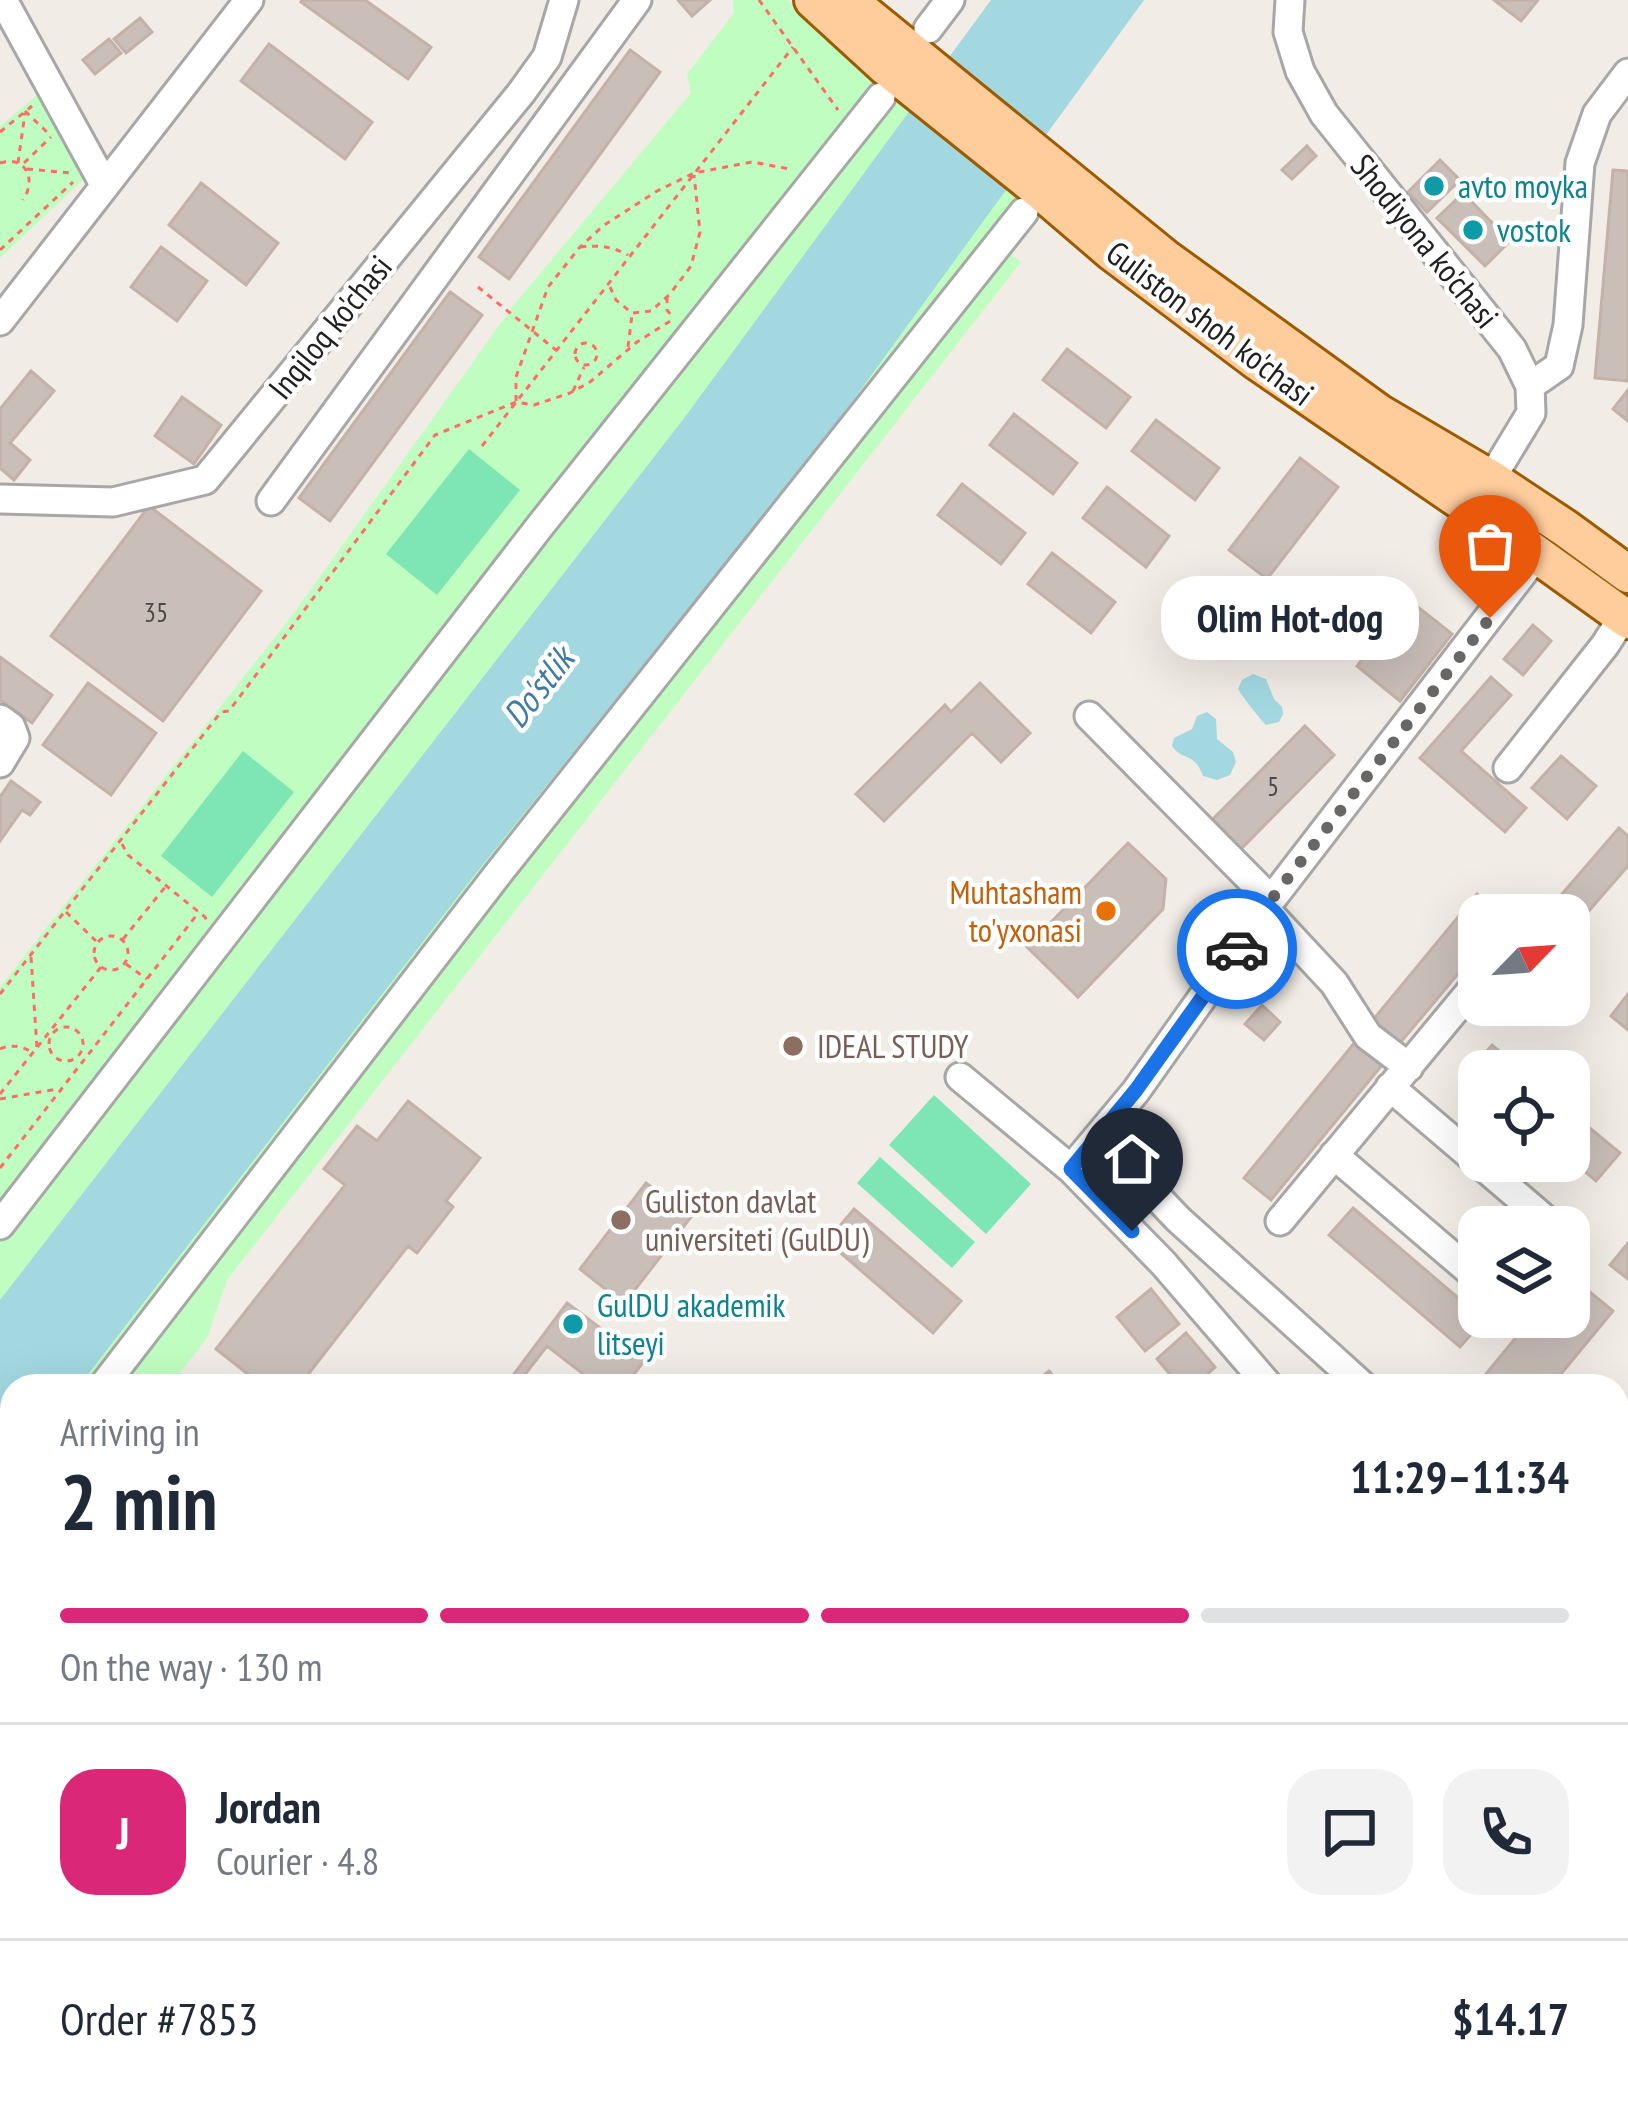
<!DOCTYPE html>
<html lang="en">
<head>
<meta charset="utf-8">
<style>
  :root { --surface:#fff; --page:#f2f2f3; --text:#1f2937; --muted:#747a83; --line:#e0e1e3; --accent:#db2777 }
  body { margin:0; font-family:"PT Sans Narrow",sans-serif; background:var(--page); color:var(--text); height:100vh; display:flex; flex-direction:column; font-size:45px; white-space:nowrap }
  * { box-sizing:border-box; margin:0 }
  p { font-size:39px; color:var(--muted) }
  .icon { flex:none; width:66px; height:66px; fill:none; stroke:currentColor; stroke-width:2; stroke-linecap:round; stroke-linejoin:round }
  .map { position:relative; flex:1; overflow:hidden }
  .details { position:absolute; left:0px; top:1374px; width:1629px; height:744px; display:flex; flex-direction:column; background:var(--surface); border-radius:36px 36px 0 0; box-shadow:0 12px 48px #0002 }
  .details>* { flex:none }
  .needle { width:78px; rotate:65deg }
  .fabs { position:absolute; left:1458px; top:894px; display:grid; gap:24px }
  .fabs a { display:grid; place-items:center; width:132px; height:132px; border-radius:24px; background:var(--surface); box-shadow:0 12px 48px #0002; font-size:60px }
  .pin { position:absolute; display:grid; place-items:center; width:102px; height:102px; color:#fff; margin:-123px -51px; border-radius:50% 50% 50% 0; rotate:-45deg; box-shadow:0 0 12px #0007 }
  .pin .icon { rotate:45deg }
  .courier { position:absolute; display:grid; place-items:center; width:120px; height:120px; margin:-60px; border:9px solid #1a73e8; border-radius:50%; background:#fff; color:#222; box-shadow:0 3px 15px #0007 }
  .bubble { position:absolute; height:84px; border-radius:36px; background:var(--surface); box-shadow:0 12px 48px #0002; font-size:39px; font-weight:700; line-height:84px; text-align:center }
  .head em { font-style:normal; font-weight:700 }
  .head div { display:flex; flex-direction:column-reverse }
  .head { display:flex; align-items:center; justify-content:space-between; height:204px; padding:0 60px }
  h1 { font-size:78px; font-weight:700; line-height:90px }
  .bar { display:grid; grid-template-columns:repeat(4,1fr); gap:18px 12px; align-content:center; height:144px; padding:0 60px }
  .bar i { height:15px; border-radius:9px; background:var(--line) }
  .bar .current { background:var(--accent) }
  .bar p { grid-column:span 4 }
  .line { display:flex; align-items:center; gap:30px; padding:0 60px; border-top:3px solid var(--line) }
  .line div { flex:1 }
  .round { display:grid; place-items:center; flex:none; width:126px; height:126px; border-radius:36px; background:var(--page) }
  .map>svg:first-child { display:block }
  .park { fill:#c0fdc0 }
  .pitch { fill:#7ee5b5 }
  .water { fill:#a3d8e1 }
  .building { fill:#c9beb8; stroke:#c4b1a7; stroke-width:3 }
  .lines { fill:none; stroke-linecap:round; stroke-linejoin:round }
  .minor-casing { stroke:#a7a7a7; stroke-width:33 }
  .major-casing { stroke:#9b5b00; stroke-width:42 }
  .path { stroke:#ff6c68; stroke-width:3; stroke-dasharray:6 6; stroke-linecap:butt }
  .minor { stroke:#fff; stroke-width:27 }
  .major { stroke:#ffcc9c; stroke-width:36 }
  .done { stroke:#696765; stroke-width:12; stroke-dasharray:0 21.6 }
  .route { stroke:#1a73e8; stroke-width:15 }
  .culture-dot { fill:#0f9aa8; stroke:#fff; stroke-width:4.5 }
  .food-dot { fill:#e8710a; stroke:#fff; stroke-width:4.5 }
  .education-dot { fill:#8d6e63; stroke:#fff; stroke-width:4.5 }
  .labels { text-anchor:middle; stroke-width:9; stroke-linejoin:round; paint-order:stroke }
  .number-label { font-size:27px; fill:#4a4846 }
  .culture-label { font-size:33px; fill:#0d838f; stroke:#fff; text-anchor:start }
  .street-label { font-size:33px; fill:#202020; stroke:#fff }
  .food-label { font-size:33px; fill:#c56008; stroke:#fff; text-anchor:end }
  .education-label { font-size:33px; fill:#785e54; stroke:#fff; text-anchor:start }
  .water-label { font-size:36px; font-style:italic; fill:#407ba6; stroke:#fff }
</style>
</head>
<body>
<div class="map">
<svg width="1628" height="2118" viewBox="0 0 1628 2118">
  <rect width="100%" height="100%" fill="#f1ece5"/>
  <!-- park -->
  <path class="park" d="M733,0H787L1020,194L988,237L1021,262L227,1280L207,1338L172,1383L168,1386H12V1708L0,1723V987L294,613L513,306L691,93L687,74L734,13Z
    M41,92L89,174L0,258V126Z"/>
  <!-- pitch -->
  <path class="pitch" d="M469,449L520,490L437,595L386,554Z
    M243,751L294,792L212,897L161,856Z
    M934,1095L1031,1184L986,1234L889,1145Z
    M880,1157L975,1242L952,1268L857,1183Z"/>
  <!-- water -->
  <path class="water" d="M991,0H1144L825,439L473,877L79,1386H12V1475L0,1491V1300L685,417Z
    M1253,674L1266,679L1274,699L1282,707L1283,714L1279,722L1266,725C1260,719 1241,695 1238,689L1242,680Z
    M1207,712L1216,719L1217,739L1233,752L1236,762L1230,775L1217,780L1203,776C1194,751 1183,762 1172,746L1174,738L1192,729L1197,716Z"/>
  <!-- building -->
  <path class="building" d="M302,0H365L431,47L408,79L301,2Z
    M678,0H710L692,16Z
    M1494,0H1538L1521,21Z
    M140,18L152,32L126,53L114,39Z
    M109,39L121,53L95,74L83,60Z
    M269,44L372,122L345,159L241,81Z
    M630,50L660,72L509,279L479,257Z
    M1307,146L1316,156L1292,179L1282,170Z
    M1440,160L1460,180L1427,212L1408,192Z
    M1613,170L1628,171V381L1595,378Z
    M201,183L278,243L246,285L169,225Z
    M1463,193L1510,241L1485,266L1437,218Z
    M161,247L207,281L177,321L131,287Z
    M450,292L482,315L330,521L299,498Z
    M1067,349L1130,397L1106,428L1043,380Z
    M31,371L54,391L10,443L30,460L14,480L0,468V409Z
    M1628,390V421L1613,409Z
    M182,397L221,425L194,464L155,436Z
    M1014,414L1077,463L1053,494L990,445Z
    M1156,420L1219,468L1195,500L1132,451Z
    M1300,458L1338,487L1267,579L1229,550Z
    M962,484L1025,533L1001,564L938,515Z
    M1107,487L1169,536L1146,567L1083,518Z
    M149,506L261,591L163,721L51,636Z
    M1052,553L1115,602L1091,633L1028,584Z
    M1409,600L1452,634L1400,701L1357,666Z
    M1533,625L1551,641L1523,675L1504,659Z
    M0,657L52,695L32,723L0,700Z
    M1491,677L1511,695L1461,751L1526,808L1505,832L1420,758Z
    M88,683L156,733L111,795L43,745Z
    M980,683L1030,733L1001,762L972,733L884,821L856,794L945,705L951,712Z
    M1305,726L1334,755L1241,849L1212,820Z
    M1561,756L1596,786L1567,819L1532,788Z
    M11,781L40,802L30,815L22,810L0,841V797Z
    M1619,828L1628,836V866L1573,929L1569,926V915H1556L1549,909Z
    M1128,843L1166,879L1163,909L1078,997L1027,947Z
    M1477,894L1502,915H1479V949L1395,1049L1368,1026Z
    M1628,994V1030L1611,1016Z
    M1262,1005L1280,1022L1264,1040L1245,1024Z
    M1356,1041L1383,1064L1271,1200L1244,1178Z
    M1492,1045L1522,1071H1479V1082L1468,1073Z
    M408,1101L480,1158L446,1201L453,1207L417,1253L408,1246L299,1386H263L216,1349L345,1185L324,1169L357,1126L377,1141Z
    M1569,1111L1620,1153L1596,1181L1569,1158Z
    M646,1183L691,1217L624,1304L580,1269Z
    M1353,1208L1484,1320L1460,1347L1329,1235Z
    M854,1209L961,1301L933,1333L827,1241Z
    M1628,1243V1279L1610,1265Z
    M1569,1275L1613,1311L1551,1386H1476L1533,1317H1569Z
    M1151,1289L1179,1324L1145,1351L1117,1317Z
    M567,1303L644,1361L625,1386H593L595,1383L547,1346L516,1386H505Z
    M1186,1333L1215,1367L1194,1386H1180L1157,1359Z
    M1049,1371L1062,1386H1030Z
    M1628,1419V1514L1617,1528V1433Z
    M626,2106H694L682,2118H615Z
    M754,2106H806L822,2118H769Z
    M1322,2106H1366L1374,2118H1331Z
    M1421,2106H1482L1485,2109L1473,2118H1429Z
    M1567,2106H1590L1599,2118H1551Z"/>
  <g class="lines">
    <defs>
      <path id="minor" d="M3,0L105,186
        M1290,0L1288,32L1300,71L1324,114L1512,349L1530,386L1531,413L1491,479
        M928,29L950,0
        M0,321L249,0
        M1530,386L1559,366L1568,325L1580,163L1597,114L1628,73
        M0,499L113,502L205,480L521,93L547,57L564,0
        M271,501L637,0
        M1089,716L1271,900L1265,909L1334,983L1368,1036L1409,1067
        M0,719L11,727L15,738L0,763
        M1508,768L1605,645L1623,617
        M1271,900L1536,556
        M1265,909L1136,1091L1071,1169L1163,1263L1269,1386
        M960,1077L1071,1169
        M1390,1087L1546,1220
        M1099,1136L1178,1219L1363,1386
        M1334,1155L1479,1279
        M1280,1221L1479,981
        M0,1225L540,526L881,97
        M103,1386L497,875L1024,212
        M0,1520L12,1505
        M1617,1580L1628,1572
        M1617,1661L1628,1669
        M1617,1981L1628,1989
        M1617,2022L1628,2014
        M438,2118L448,2106
        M1494,2118L1510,2106"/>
      <path id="major" d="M813,0L885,66L1042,192L1112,252L1258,362L1493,523L1628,620
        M848,0L1165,258L1379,413L1491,479L1565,528L1628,574"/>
    </defs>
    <!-- minor casing -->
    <use href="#minor" class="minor-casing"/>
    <!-- major casing -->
    <use href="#major" class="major-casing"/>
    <!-- path -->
    <path class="path" d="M759,0L838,110
      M25,111L50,135
      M0,132L32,106
      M0,163C26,155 37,180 23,200
      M18,163L25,113
      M24,163L51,137
      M27,169L71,173
      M580,247C599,245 611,246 628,255
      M0,250L73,182
      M478,287L556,350
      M610,287L616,300L632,313L651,311L670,294L691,266L700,232L694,175
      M667,297V310L672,316
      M575 354a11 11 0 1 1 22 0a11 11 0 1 1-22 0Z
      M628,347L632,315
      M573,391L584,367
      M516,401V377L548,287L580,247L603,226L657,191L694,173L752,162L790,169
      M482,446L793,47
      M122,844L128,855L205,917L207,921
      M66,912L96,941
      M94 953a17 17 0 1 1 34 0a17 17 0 1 1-34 0Z
      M123,939L166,886
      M31,957L37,1048
      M126,964L147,979
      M0,994L221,712L229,711L435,435L516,402L534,405L570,393L590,382L637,342L675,318
      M49 1044a17 17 0 1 1 34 0a17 17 0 1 1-34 0Z
      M0,1049C11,1044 21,1046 32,1052
      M0,1094L101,967
      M0,1099L57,1089
      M0,1168L199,912
      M0,1718L5,1712"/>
    <!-- minor -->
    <use href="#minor" class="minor"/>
    <!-- major -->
    <use href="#major" class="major"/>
  </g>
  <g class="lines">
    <!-- done -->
    <path class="done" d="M1237,949L1271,900L1490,618"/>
    <!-- route -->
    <path class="route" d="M1132,1231L1071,1169L1136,1090L1237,949"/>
  </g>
  <!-- markers -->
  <g class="culture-dot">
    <circle cx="1434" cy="186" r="12"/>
    <circle cx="1473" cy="230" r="12"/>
    <circle cx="573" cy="1324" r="12"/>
  </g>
  <circle class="food-dot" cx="1106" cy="911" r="12"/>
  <g class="education-dot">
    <circle cx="793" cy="1046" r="12"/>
    <circle cx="621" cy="1220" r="12"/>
  </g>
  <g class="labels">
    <!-- number labels -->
    <g class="number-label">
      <text x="156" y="622">35</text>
      <text x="1273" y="796">5</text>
    </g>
    <!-- culture labels -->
    <g class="culture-label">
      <text x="1458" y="198">avto moyka</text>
      <text x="1497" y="242">vostok</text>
      <text x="597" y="1317">GulDU akademik<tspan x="597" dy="38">litseyi</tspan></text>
    </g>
    <!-- street labels -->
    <g class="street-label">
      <text transform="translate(1425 241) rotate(51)" y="12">Shodiyona ko'chasi</text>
      <text transform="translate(1210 323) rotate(37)" y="12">Guliston shoh ko'chasi</text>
      <text transform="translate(330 327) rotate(-51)" y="12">Inqiloq ko'chasi</text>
    </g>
    <!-- food labels -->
    <g class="food-label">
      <text x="1082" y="904">Muhtasham<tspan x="1082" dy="38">to'yxonasi</tspan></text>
    </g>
    <!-- education labels -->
    <g class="education-label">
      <text x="817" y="1058">IDEAL STUDY</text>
      <text x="645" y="1213">Guliston davlat<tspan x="645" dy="38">universiteti (GulDU)</tspan></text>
    </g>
    <!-- water labels -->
    <g class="water-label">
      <text transform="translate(538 687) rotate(-52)" y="13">Do'stlik</text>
    </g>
  </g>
</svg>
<div class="fabs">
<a><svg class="needle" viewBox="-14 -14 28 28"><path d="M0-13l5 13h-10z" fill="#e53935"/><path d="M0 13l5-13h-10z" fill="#747a83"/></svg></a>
<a><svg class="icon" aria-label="locate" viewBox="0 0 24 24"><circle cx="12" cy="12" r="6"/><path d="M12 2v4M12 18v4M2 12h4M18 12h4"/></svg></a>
<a><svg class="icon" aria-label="layers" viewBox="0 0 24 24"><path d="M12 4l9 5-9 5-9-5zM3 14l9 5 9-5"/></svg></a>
</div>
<div class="pin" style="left:1490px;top:618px;background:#ea580c"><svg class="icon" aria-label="bag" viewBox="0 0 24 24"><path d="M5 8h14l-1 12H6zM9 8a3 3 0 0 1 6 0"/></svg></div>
<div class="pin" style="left:1132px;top:1231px;background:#1f2937"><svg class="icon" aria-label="home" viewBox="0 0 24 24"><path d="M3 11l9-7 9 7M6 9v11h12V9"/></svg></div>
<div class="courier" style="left:1237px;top:949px"><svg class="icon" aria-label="car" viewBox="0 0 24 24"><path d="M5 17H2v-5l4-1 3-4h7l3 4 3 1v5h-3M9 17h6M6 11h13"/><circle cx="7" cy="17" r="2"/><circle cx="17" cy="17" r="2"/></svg></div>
<div class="bubble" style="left:1161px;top:576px;width:258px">Olim Hot-dog</div>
<section class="details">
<div class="head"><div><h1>2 min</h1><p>Arriving in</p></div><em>11:29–11:34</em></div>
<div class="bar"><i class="current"></i><i class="current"></i><i class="current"></i><i></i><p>On the way · 130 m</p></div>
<div class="line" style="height:216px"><b class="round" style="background:var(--accent);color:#fff">J</b><div><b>Jordan</b><p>Courier · 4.8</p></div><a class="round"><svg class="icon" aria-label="chat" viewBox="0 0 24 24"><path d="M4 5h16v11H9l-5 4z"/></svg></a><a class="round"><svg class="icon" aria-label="phone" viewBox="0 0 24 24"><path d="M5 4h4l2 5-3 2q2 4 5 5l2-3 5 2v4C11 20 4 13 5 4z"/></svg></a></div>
<div class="line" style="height:156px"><div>Order #7853</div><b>$14.17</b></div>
</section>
</div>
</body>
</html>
